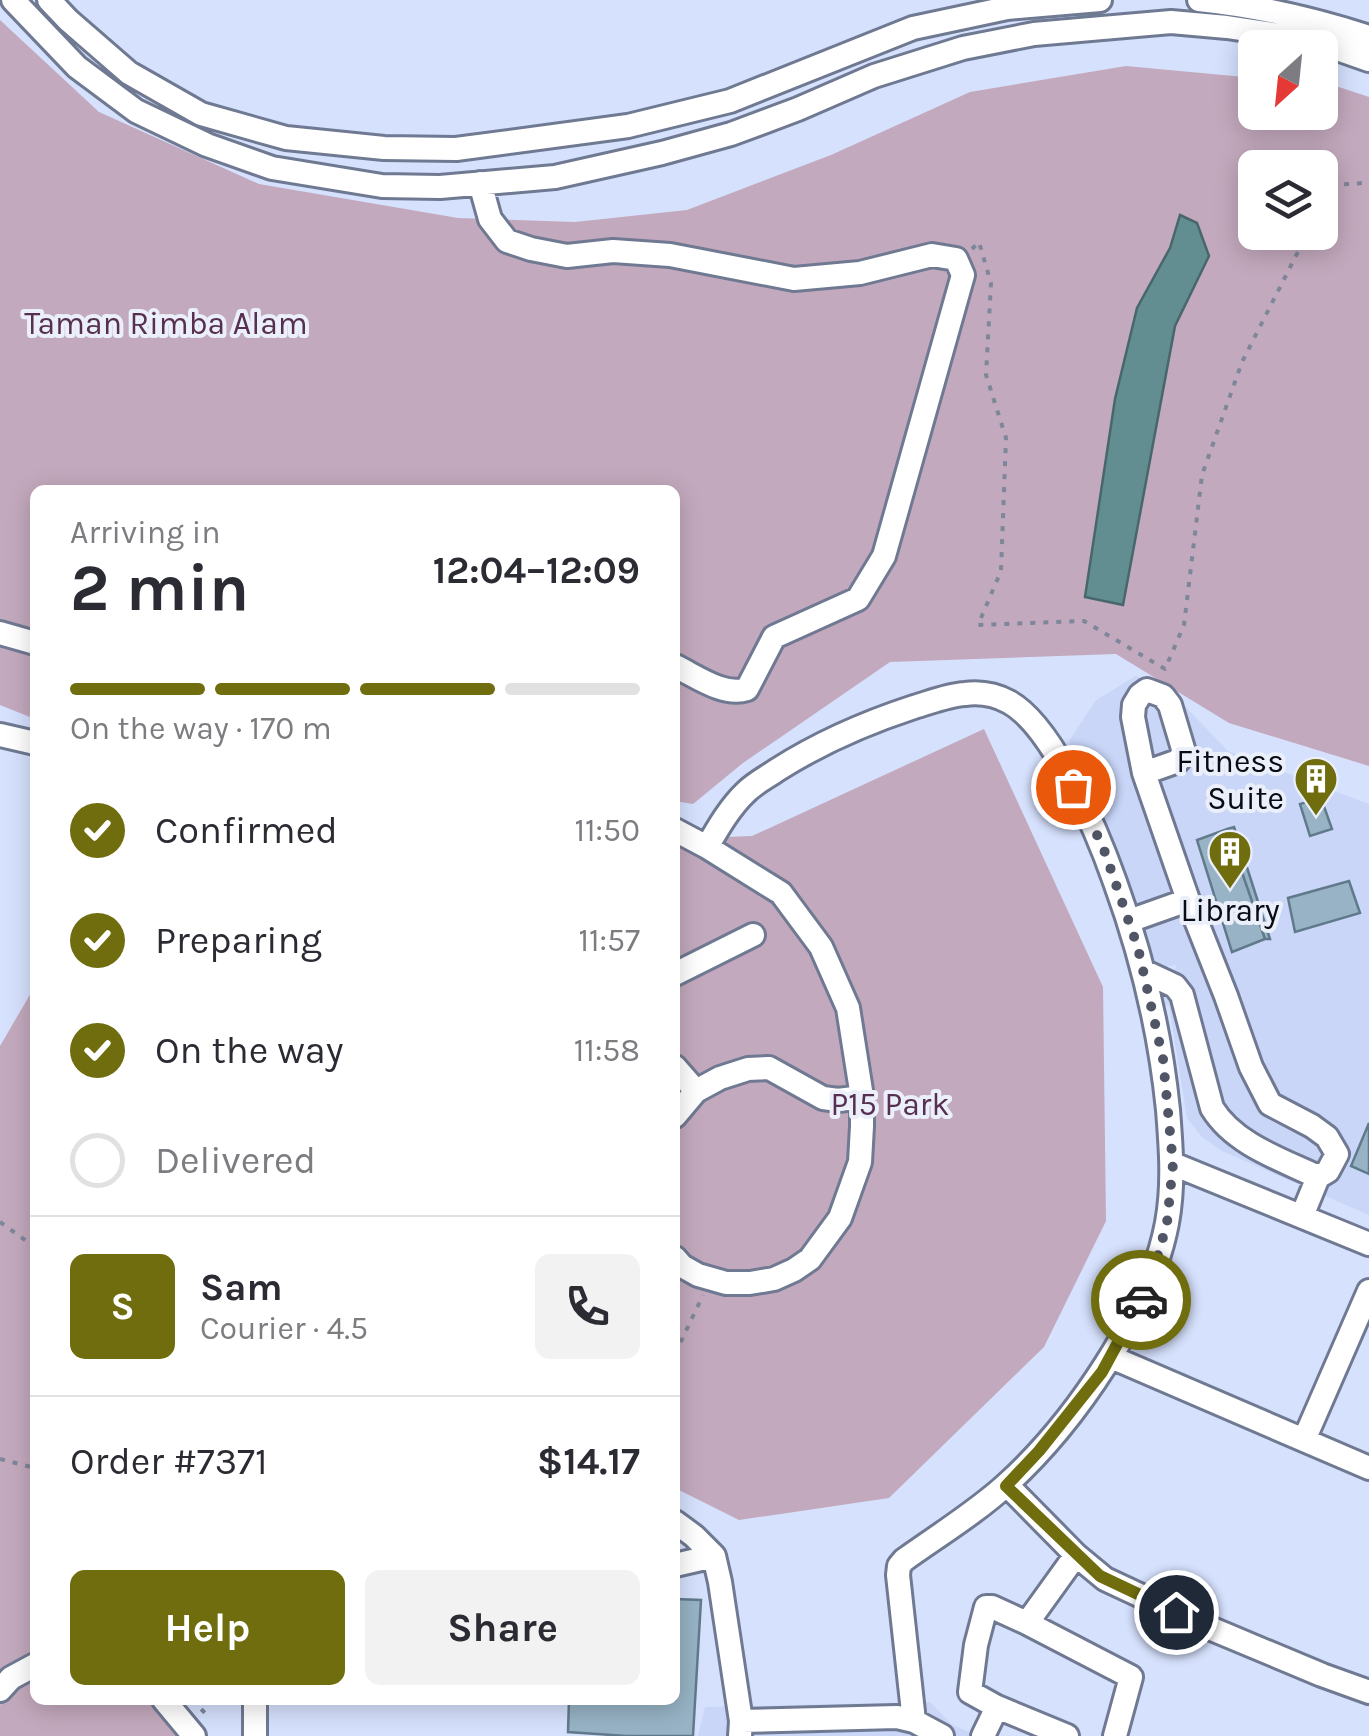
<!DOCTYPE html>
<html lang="en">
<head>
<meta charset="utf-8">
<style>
  :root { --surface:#fff; --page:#f2f2f3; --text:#2b2b33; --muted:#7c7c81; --line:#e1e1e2; --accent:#6f6d0d }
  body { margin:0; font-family:Karla,sans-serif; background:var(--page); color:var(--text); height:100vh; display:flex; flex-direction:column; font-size:38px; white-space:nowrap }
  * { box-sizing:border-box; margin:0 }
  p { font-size:32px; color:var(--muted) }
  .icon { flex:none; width:55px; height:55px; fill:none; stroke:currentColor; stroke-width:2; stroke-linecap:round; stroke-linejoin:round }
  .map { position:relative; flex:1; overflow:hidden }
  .sheet { position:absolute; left:30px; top:485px; width:650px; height:1220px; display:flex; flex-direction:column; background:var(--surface); border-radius:15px; box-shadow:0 5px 25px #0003 }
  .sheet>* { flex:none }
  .needle { width:65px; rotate:207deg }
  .tools { position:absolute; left:1238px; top:30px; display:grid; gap:20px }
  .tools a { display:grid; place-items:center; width:100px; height:100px; border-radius:15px; background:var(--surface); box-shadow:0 5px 25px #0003; font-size:50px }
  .pin { position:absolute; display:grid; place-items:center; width:85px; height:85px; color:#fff; margin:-42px; border:5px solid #fff; border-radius:50%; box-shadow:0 2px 10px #0007 }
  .courier { position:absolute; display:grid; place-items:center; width:100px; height:100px; margin:-50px; border:8px solid #6f6d0d; border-radius:50%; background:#fff; color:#222; box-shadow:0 2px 12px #0007 }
  .overview em { font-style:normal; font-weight:700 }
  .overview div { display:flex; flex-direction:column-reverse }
  .overview { display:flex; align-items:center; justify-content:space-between; height:170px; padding:0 40px }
  h1 { font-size:65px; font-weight:700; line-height:75px }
  .bar { display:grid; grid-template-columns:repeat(4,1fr); gap:15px 10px; align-content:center; height:120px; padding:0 40px }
  .bar i { height:12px; border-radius:8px; background:var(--line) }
  .bar .current { background:var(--accent) }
  .bar p { grid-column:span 4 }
  .line { display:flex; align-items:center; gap:25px; padding:0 40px; border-top:2px solid var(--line) }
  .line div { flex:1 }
  .round { display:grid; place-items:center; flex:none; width:105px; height:105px; border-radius:15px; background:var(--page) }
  ol { padding:0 40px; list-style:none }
  li { display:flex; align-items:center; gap:30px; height:110px }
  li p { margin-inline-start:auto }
  li .icon { padding:10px; border-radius:50%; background:var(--accent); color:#fff; stroke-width:4 }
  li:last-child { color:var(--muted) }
  li i { width:55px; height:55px; border:5px solid var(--line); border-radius:50% }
  .primary-button { display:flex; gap:20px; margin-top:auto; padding:20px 40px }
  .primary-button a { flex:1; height:115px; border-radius:15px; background:var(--accent); color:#fff; font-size:40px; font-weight:700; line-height:115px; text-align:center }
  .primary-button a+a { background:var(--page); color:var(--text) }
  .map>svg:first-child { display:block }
  .built { fill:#c9d6f8 }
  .green { fill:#c3a9bd; fill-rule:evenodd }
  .water { fill:#628e92; stroke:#47676c; stroke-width:2.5 }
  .building { fill:#97b3c5; stroke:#607a8b; stroke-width:2.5 }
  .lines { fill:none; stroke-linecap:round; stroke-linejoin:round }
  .minor-casing { stroke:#6f7992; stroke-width:28 }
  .path { stroke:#7e869a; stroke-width:4; stroke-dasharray:5 8; stroke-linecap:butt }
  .minor { stroke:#fff; stroke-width:22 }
  .done { stroke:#505666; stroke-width:10; stroke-dasharray:0 18 }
  .route { stroke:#6f6d0d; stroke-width:12 }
  .labels { text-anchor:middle; stroke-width:8; stroke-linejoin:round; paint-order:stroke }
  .park-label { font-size:32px; fill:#572f51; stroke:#eaeffa }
  .poi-label { font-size:32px; fill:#080b14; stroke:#eaeffa; text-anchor:end }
</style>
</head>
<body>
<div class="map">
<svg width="1369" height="1736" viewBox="0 0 1369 1736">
  <rect width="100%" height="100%" fill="#d6e1fd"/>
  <!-- built -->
  <path class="built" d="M1136,676L1175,696L1228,751L1369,804V1215L1222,1151L1202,1137L1187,1118L1169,1006L1164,1004L1163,995L1177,965L1155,968L1069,741L1096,700Z
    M930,1702L951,1724L978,1736H698L705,1707Z"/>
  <!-- green -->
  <path class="green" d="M0,20L99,112L259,184L458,218L575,222L687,210L831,155L970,92L1126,66L1255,78V112H1320V84L1336,86L1369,97V766L1229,723L1116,654L890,662L743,763L693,804L675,801V490H35V719L0,705ZM1255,168H1320V232H1255Z
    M984,729L1103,987L1106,1221L1044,1347L889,1498L739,1520L675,1488V839L752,836Z
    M35,986V1659L0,1679V1046Z
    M35,1675V1700H151L171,1720L183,1736H0V1705C9,1692 21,1682 35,1675Z"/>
  <!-- water -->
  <path class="water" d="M1180,215L1197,223L1209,256L1175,326L1123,605L1085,597L1115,399L1137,308L1170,248Z"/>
  <!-- building -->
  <path class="building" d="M1321,798L1332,829L1310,836L1300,804Z
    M1234,827L1270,939H1265L1227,829Z
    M1227,829L1265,939L1232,952L1197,840Z
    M1349,881L1360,913L1295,932L1288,898Z
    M1369,1123V1174L1351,1166Z
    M675,1599L701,1600L693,1736H626L568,1732L569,1700H675Z"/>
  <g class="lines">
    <defs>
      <path id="minor" d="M13,0L77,67L136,111L207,145L272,168L382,186L440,187L555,177L662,153L731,134L798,109L874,76L963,48L1034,34L1171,22L1227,27L1312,40L1369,60
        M49,0L68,20L129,73L201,114L286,138L384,148L456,149L628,126L730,101L913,28L1007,8L1100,0
        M1199,0C1256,6 1314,19 1369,37
        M480,183L490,219L507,241L531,249L567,256L613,251L670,255L794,279L860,273L932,255L956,259L963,275L884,556L858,599L774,637L747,689C724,697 696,676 675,666
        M0,633L35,643
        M0,735L35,743
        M1144,773L1178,761L1184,752L1170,705L1163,696L1147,690L1140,695L1134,705L1133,717L1144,773L1188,900L1226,996L1251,1067L1270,1104L1312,1126L1327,1137L1337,1154L1328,1171L1318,1177L1302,1216
        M675,830L707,847L781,893L821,947L848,1008L862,1097V1126L860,1162L840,1218L810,1259L794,1270L774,1279L750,1283H726L698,1275L682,1266L675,1258
        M707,847C718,828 730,807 746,792C755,783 767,777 777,770C821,742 865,723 914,707C931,702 948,695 965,694C980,692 996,695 1009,702C1054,727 1098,834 1115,882C1142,956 1160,1031 1168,1110C1171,1148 1174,1185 1167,1223C1150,1313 1074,1423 1007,1484C978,1511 936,1537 904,1560L899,1566L898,1575L914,1721
        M1129,921L1188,900
        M1143,971L1175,986L1182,995L1212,1108C1234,1144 1280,1159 1318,1177
        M675,974L753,935
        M675,1067L696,1091
        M675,1116L696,1091L720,1078L748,1069L769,1068L823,1098L838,1100L862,1097
        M1173,1164L1369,1244
        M1111,1357L1369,1468
        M1304,1440L1369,1291
        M1007,1485L1076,1555L1105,1579L1212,1629L1322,1675L1369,1692
        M675,1522L694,1536L714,1556L720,1582L741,1721L740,1736
        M1076,1555L1027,1623L1131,1677L1115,1736
        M675,1565L714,1556
        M1027,1623L992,1607H986L976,1645L970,1692L997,1707L1067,1736
        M0,1690L11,1678L35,1665
        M164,1700L194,1736
        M255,1700V1736
        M741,1721L897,1717L914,1721L942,1736
        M983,1736L997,1707"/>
    </defs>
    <!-- minor casing -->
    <use href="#minor" class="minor-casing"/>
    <!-- path -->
    <path class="path" d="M1320,211L1335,185L1363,183L1369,186
      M972,249L979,242L991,283L986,375L1006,438L1001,571L978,625L1084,621L1165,669L1184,625L1202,475L1242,362L1308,232
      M0,1222L35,1247
      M675,1354L703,1295
      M0,1459L35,1468
      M192,1700L206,1714L205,1720"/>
    <!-- minor -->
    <use href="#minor" class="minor"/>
  </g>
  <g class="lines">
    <!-- done -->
    <path class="done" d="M1073,787L1103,847L1138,948L1163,1059L1173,1164L1167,1223L1156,1262L1141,1300"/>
    <!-- route -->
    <path class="route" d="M1141,1300L1102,1372L1039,1451L1006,1486L1100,1576L1176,1612"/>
  </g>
  <!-- icons -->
  <defs>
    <symbol id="building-pin" viewBox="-11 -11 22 30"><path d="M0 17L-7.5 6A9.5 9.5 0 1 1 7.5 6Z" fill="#6f6d0d" stroke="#eaeffa"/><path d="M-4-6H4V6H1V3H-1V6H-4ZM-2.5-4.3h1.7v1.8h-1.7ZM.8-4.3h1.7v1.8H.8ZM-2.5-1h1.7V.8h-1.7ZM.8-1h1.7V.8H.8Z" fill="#fff"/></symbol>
  </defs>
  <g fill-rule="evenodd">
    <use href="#building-pin" x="1291" y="754" width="50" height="68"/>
    <use href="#building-pin" x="1205" y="827" width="50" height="68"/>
  </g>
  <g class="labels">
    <!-- park labels -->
    <g class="park-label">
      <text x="166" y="334">Taman Rimba Alam</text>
      <text x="890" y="1115">P15 Park</text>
    </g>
    <!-- poi labels -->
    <g class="poi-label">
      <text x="1284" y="772">Fitness<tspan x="1284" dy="37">Suite</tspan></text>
      <text x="1230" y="921" text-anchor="middle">Library</text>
    </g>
  </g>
</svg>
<div class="tools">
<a><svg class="needle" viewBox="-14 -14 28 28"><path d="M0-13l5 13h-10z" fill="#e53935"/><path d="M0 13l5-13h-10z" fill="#7c7c81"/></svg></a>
<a><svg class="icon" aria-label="layers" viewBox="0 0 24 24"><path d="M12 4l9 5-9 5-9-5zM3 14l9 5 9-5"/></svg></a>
</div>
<div class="pin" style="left:1073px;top:787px;background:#ea580c"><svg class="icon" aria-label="bag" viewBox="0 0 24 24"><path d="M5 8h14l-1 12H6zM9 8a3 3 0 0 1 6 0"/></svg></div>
<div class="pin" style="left:1176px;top:1612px;background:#1f2937"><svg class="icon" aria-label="home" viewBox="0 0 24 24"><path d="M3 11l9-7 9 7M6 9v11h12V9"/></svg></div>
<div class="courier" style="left:1141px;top:1300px"><svg class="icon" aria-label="car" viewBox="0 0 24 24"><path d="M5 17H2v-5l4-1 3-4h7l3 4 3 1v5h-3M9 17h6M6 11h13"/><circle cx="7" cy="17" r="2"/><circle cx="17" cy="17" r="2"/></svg></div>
<section class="sheet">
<div class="overview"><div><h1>2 min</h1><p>Arriving in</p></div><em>12:04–12:09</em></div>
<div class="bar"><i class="current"></i><i class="current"></i><i class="current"></i><i></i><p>On the way · 170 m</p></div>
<ol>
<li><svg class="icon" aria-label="check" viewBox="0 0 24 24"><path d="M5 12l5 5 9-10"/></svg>Confirmed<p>11:50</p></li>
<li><svg class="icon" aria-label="check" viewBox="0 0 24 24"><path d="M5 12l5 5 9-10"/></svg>Preparing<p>11:57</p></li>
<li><svg class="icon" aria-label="check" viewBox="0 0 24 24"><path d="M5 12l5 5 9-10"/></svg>On the way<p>11:58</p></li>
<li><i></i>Delivered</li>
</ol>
<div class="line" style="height:180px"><b class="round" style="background:var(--accent);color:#fff">S</b><div><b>Sam</b><p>Courier · 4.5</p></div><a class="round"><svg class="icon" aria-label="phone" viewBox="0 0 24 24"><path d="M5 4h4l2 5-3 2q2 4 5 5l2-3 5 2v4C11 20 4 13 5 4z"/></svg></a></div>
<div class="line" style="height:130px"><div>Order #7371</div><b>$14.17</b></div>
<div class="primary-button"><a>Help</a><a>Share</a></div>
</section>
</div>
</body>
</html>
